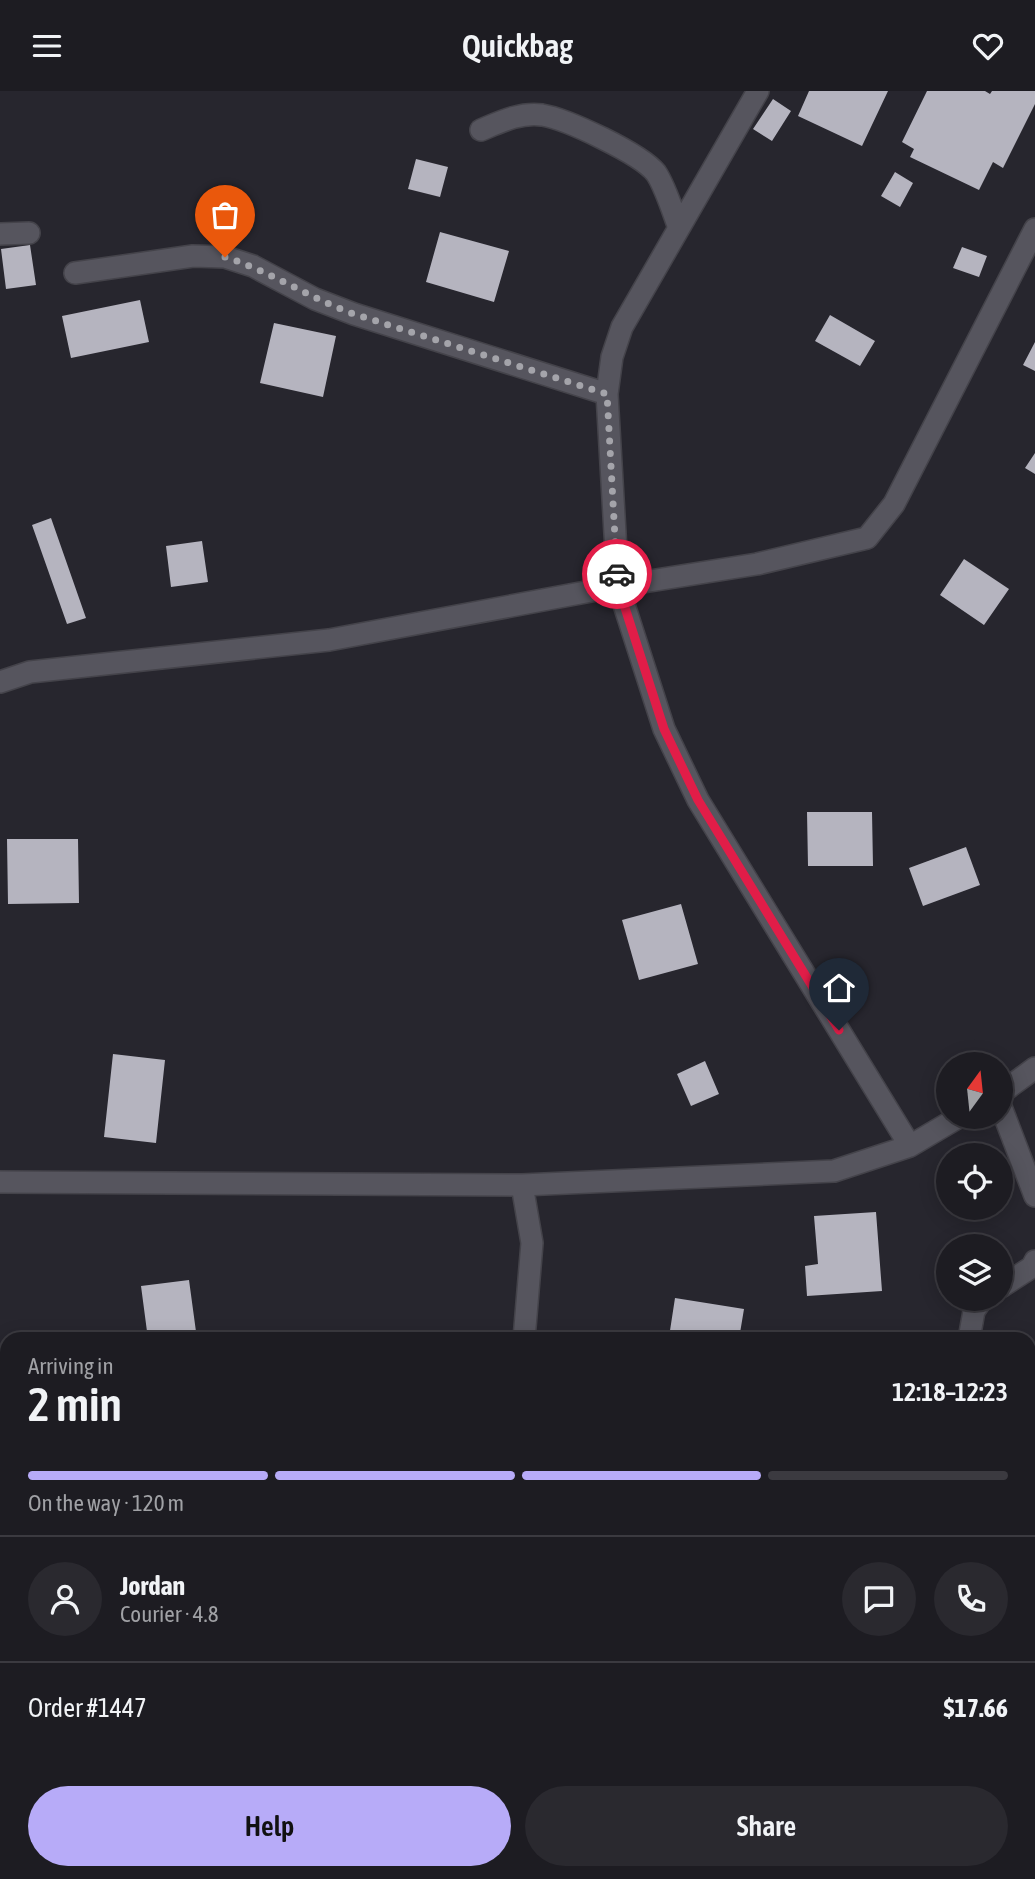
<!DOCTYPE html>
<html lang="en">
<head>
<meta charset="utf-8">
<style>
  :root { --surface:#1d1c22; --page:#2a292f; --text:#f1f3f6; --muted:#a0a1a5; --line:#3b3a40; --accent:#b7abf8 }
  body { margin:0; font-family:"Asap Condensed",sans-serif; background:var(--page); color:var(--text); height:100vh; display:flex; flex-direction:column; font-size:26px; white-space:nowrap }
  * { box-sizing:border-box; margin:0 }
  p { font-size:23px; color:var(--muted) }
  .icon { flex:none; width:38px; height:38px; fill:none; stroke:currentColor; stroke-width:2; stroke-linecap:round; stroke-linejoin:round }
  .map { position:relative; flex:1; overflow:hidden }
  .side { position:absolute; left:0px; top:1241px; width:1036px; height:548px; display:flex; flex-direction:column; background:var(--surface); border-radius:21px 21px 0 0; box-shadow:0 4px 18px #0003,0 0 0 2px var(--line) }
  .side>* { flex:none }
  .needle { width:46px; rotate:15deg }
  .controls { position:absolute; left:936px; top:961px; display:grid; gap:14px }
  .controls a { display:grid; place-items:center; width:77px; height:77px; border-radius:50%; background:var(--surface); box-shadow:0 4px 18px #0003,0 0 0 2px var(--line); font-size:35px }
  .pin { position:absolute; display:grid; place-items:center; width:60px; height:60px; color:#fff; margin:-72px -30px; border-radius:50% 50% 50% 0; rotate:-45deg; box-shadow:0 0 7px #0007 }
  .pin .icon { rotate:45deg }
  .courier { position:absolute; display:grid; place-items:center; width:70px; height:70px; margin:-35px; border:5px solid #e11d48; border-radius:50%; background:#fff; color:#222; box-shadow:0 2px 9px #0007 }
  .head em { font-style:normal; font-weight:600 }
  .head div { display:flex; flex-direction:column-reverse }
  .head { display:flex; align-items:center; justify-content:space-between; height:119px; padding:0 28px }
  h1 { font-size:46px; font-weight:600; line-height:52px }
  .bar { display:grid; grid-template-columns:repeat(4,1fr); gap:10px 7px; align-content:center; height:84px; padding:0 28px }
  .bar i { height:9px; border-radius:5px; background:var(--line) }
  .bar .on { background:var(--accent) }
  .bar p { grid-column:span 4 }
  .line { display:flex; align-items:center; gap:18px; padding:0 28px; border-top:2px solid var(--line) }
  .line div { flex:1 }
  .round { display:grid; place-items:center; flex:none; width:74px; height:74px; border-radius:37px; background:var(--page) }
  .cta { display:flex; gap:14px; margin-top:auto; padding:14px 28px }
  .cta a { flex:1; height:80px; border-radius:42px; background:var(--accent); color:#111; font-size:28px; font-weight:600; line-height:80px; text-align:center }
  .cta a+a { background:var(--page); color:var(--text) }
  header { display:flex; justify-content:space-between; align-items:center; height:91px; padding:0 28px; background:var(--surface); font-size:32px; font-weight:600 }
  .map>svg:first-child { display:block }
  .building { fill:#b5b4bf }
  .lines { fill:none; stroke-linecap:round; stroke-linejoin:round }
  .minor-casing { stroke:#44434a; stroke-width:24 }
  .minor { stroke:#56555e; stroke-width:21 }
  .done { stroke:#a4a4aa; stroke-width:7; stroke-dasharray:0 12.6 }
  .route { stroke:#e11d48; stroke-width:9 }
</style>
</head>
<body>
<header><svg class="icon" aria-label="menu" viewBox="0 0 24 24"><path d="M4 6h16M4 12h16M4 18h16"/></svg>Quickbag<svg class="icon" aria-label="heart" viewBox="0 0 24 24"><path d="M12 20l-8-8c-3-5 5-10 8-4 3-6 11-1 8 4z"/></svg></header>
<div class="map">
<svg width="1035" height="1788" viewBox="0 0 1035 1788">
  <rect width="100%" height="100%" fill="#27262e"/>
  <!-- building -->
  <path class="building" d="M809,0H888L862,55L798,25Z
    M927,0H985L990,3L992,0H1035V13L1003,77L993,71L979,99L910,66L914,58L902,51Z
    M773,8L791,20L772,50L753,38Z
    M416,68L448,76L440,106L408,98Z
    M895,81L913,92L900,116L881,105Z
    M440,141L509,160L494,211L426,191Z
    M30,154L36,194L6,198L1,158Z
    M962,156L987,165L979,186L953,177Z
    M140,209L149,251L71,267L62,225Z
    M830,224L875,250L860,275L815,250Z
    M274,232L336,245L323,306L260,292Z
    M1035,251V280L1023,274Z
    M1035,362V383L1025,377Z
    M51,427L86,527L67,533L32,434Z
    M202,450L208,491L171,496L166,455Z
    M964,468L1009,498L984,534L940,504Z
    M807,721H872L873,775H808Z
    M7,748H78L79,812L8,813Z
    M966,756L980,794L923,815L909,777Z
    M681,813L698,873L639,889L622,829Z
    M113,963L165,969L156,1052L104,1046Z
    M705,970L719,1003L691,1015L677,983Z
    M876,1121L882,1200L807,1205L805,1175L818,1173L814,1125Z
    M939,1176H948V1202L939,1201Z
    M189,1189L197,1248H148L141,1195Z
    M675,1207L744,1218L739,1248H652L653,1244L669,1246Z
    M1034,1428L1035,1429V1484L1029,1483V1454Z
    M782,1782H856V1788H782Z"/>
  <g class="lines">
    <defs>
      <path id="minor" d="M758,0L622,236L612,266L607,303L618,495L664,638L698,709L910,1055
        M481,39C500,31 520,21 542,24C567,28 641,63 656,82C665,95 673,121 679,137
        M0,143L29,142
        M75,182L193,165L225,166L253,175L315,208L354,223L607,303
        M0,591L30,581L329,549L618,495L757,473L867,447L894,413L1035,138
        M1001,1002L1035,977
        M1001,1016L1035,1105
        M0,1091L522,1094L834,1080L910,1055L959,1026
        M522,1094L532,1152L524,1248
        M1001,1196L1032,1176L1035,1170
        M969,1248L974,1220L982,1208
        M1029,1698L1035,1699
        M471,1788V1782
        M956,1788V1782"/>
    </defs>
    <!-- minor casing -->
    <use href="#minor" class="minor-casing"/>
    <!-- minor -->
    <use href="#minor" class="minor"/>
  </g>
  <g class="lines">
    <!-- done -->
    <path class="done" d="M225,166C270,180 309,207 354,223L607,303L617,483"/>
    <!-- route -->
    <path class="route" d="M617,483L618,495L664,638L698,709L839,939"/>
  </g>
</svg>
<div class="controls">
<a><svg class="needle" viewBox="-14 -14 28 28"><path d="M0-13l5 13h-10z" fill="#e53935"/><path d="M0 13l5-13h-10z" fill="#a0a1a5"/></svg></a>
<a><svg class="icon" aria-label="locate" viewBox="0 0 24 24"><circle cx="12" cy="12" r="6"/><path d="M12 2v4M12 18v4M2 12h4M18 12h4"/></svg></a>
<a><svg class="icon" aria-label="layers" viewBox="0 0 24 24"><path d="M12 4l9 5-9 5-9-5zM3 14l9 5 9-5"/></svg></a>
</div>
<div class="pin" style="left:225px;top:166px;background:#ea580c"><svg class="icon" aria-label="bag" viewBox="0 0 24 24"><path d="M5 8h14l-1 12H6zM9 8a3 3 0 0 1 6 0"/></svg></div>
<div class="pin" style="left:839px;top:939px;background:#1f2937"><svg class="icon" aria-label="home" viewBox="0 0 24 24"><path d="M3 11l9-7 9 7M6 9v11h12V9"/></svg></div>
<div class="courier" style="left:617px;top:483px"><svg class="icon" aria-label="car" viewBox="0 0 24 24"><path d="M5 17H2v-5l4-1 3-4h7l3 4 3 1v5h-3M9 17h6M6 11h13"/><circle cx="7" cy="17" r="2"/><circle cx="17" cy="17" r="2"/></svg></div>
<section class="side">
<div class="head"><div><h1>2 min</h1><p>Arriving in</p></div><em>12:18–12:23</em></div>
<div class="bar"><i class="on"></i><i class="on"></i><i class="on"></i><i></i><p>On the way · 120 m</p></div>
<div class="line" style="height:126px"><a class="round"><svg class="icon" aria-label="person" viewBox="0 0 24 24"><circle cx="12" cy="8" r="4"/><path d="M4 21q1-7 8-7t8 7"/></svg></a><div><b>Jordan</b><p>Courier · 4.8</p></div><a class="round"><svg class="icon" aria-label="chat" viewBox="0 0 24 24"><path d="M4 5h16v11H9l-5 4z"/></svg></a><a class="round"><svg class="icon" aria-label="phone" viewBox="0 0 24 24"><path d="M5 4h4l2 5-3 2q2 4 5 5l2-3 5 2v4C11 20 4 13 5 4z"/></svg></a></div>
<div class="line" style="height:91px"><div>Order #1447</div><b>$17.66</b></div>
<div class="cta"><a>Help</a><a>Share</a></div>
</section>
</div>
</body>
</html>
